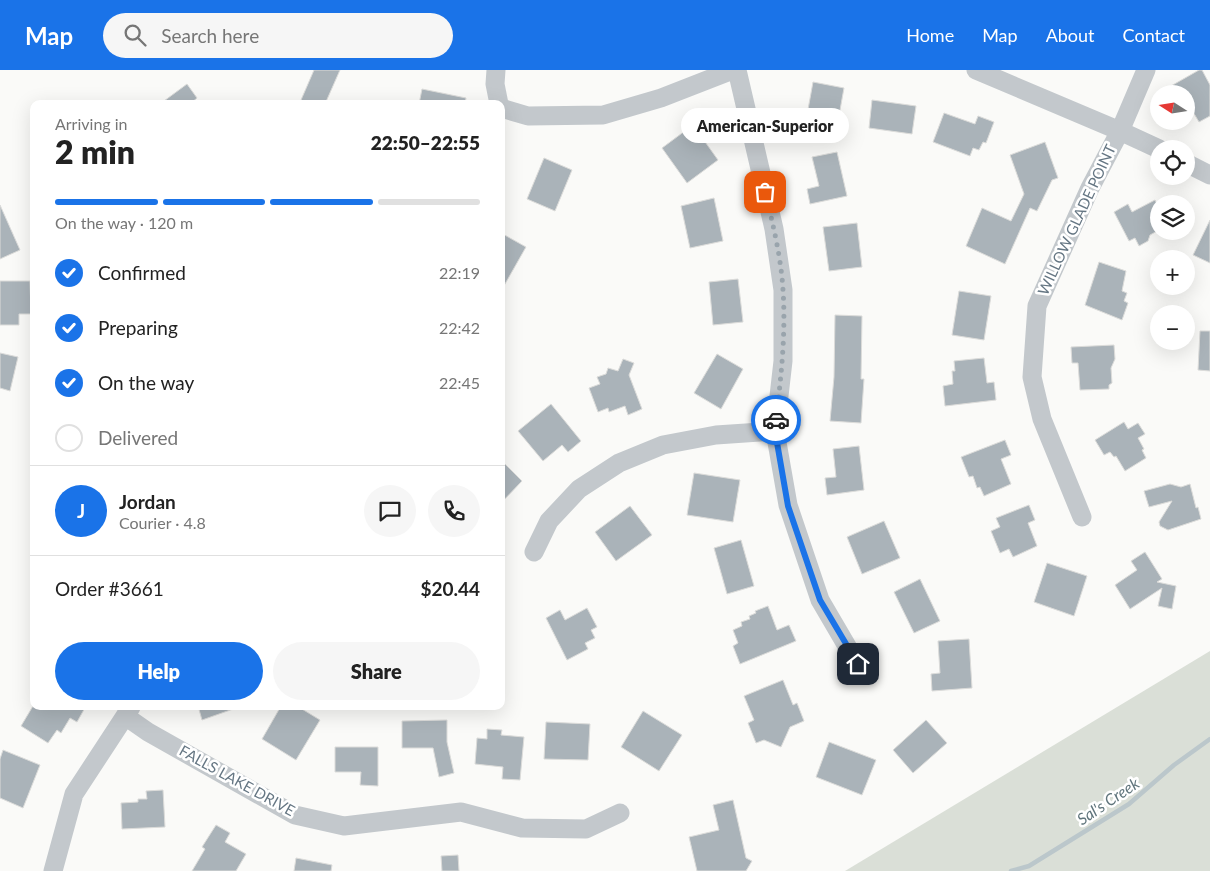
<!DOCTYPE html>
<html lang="en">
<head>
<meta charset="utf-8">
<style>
  :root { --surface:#fff; --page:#f6f6f6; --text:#222; --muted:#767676; --line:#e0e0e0; --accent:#1a73e8 }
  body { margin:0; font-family:Lato,sans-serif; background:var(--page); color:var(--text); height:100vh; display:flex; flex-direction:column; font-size:19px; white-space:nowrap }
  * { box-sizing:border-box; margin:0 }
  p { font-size:16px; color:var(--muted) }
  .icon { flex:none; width:28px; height:28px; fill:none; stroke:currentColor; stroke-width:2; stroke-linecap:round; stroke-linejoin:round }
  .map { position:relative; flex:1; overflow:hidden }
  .drawer { position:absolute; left:30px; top:30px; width:475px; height:610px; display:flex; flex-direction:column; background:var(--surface); border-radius:10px; box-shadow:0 5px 20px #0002 }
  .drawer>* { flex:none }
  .needle { width:32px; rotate:282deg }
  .controls { position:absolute; left:1150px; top:15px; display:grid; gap:10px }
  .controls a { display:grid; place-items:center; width:45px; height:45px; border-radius:50%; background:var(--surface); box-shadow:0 5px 20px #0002; font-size:25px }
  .pin { position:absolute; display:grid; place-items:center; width:42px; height:42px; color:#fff; margin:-21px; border-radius:10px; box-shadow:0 2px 8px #0006 }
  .courier { position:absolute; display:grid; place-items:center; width:50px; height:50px; margin:-25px; border:4px solid #1a73e8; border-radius:50%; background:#fff; color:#222; box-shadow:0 1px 6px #0007 }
  .bubble { position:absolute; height:35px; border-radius:18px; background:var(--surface); box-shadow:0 5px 20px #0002; font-size:16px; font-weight:800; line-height:35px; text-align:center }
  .headline em { font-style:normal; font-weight:800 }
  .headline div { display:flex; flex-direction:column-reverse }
  .headline { display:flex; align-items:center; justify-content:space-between; height:85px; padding:0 25px }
  h1 { font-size:32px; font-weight:800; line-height:38px }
  .bar { display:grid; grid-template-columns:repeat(4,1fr); gap:8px 5px; align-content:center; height:60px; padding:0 25px }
  .bar i { height:6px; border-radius:4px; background:var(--line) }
  .bar .current { background:var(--accent) }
  .bar p { grid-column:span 4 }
  .line { display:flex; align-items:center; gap:12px; padding:0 25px; border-top:1px solid var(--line) }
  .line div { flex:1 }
  .round { display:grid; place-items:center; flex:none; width:52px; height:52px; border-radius:26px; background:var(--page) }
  ol { padding:0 25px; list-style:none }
  li { display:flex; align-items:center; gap:15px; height:55px }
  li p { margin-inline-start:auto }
  li .icon { padding:5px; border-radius:50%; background:var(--accent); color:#fff; stroke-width:4 }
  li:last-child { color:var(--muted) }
  li i { width:28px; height:28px; border:2px solid var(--line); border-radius:50% }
  .cta { display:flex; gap:10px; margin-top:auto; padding:10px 25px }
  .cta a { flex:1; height:58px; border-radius:30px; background:var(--accent); color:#fff; font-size:20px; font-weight:800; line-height:58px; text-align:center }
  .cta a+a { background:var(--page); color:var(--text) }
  header { display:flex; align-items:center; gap:30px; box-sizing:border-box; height:70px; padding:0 25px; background:var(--accent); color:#fff }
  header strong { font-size:24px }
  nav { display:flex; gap:28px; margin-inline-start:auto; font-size:18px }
  .search { width:350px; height:45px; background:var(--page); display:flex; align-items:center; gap:12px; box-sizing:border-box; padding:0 18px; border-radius:28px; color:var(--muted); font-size:19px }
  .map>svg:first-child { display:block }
  .green { fill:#dadfd7 }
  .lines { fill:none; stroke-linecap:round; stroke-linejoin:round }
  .stream { stroke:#bbc7cb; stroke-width:4.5 }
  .building { fill:#aab3b9; stroke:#dcdcda }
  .minor { stroke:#c3c8cc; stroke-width:19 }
  .done { stroke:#99a4ac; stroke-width:5; stroke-dasharray:0 9 }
  .route { stroke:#1a73e8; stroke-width:6 }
  .labels { text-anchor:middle; stroke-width:5; stroke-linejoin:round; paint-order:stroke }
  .street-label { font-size:15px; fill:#657683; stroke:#fff }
  .water-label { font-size:16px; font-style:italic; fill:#60757c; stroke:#fff }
</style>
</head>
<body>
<header>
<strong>Map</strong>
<div class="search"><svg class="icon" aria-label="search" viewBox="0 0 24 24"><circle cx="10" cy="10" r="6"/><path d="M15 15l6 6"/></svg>Search here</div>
<nav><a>Home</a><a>Map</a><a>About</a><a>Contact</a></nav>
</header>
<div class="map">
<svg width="1210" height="801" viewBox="0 0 1210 801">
  <rect width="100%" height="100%" fill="#fafaf8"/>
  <!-- green -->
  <path class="green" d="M1210,581V801H845Z"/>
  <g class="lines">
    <!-- stream -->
    <path class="stream" d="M1011,801L1029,796L1129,734L1174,695L1210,669"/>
  </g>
  <!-- building -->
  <path class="building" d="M314,0H340L325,34H310L301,30Z
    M1199,0H1202L1210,15V46L1199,52L1186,30V24H1157Z
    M813,12L844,18L836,62L805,56Z
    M187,14L197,28L190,34H160Z
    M422,19L466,28L465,34H419Z
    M872,30L916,36L912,64L869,58Z
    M944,43L975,54L978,46L994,52L986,73L983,72L979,80L973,78L970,86L933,72Z
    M693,55L718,90L687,113L662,78Z
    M1045,72L1058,108L1052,110L1037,141L1030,138L1005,194L966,176L982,138L1011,151L1024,124L1010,85Z
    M837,82L847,126L810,134L807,119L819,116L812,87Z
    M544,88L572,100L555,141L527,129Z
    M714,128L723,171L690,178L681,136Z
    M1155,130L1159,138V160L1150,165L1148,171L1139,176L1135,168L1129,171L1114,142L1128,134L1132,142Z
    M0,135L20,180L0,189Z
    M1210,150V193L1193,185Z
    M857,153L862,197L829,201L823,157Z
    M501,163L526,177L501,221Z
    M1099,192L1126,201L1122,221L1127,223L1124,231L1128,233L1122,250L1085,235Z
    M738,209L743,252L713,255L709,212Z
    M0,211H30L31,244H19V255H0Z
    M959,221L991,226L984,270L952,265Z
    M835,245L862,246L861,309H864L861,353L830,351L834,307Z
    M1200,261H1210V301L1198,300Z
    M1114,275L1115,289L1111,298L1112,313L1109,315V319L1080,320L1078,293H1072L1071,277Z
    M0,283L18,287L10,321L0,318Z
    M717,284L743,299L721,339L694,323Z
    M984,288L987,313L994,312L996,330L945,336L943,316L953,314L952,301H955L954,291Z
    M623,289L634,293L629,305L642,339L628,345L625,336L609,342L608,338L598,342L589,318L600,314L597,307L606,304L608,298L618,301Z
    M551,334L581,371L568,382L562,375L543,391L518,361Z
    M1124,352L1128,359L1138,353L1145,364L1138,368L1144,379L1142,380L1146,388L1125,401L1116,386L1114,387L1110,382L1104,385L1095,370Z
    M1005,370L1011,385L1001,389L1011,414L984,426L980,417L977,418L973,406L969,407L961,387Z
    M859,376L864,420L827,425L825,408L836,407L833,379Z
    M501,390L522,411L501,433Z
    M694,403L740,410L733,452L687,445Z
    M1170,414L1181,417L1190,414L1196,438L1198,437L1201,449L1168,460L1160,456L1159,452L1172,431L1149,437L1144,421Z
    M1029,435L1035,450L1028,453L1037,476L1013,487L1009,479L1000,483L991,461L1000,457L996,448Z
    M630,436L652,465L616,491L595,462Z
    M884,451L900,488L862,504L847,467Z
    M741,470L754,516L727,524L714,478Z
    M1145,482L1162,509L1157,512L1176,516L1172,539L1158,536L1162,518L1130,539L1115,515L1137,500L1131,491Z
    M1047,493L1087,506L1074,546L1034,532Z
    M920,509L940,551L914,563L894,522Z
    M768,536L777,560L789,555L796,571L740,594L733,576L738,573L733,560L742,556L741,552L750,549L749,546L756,543L755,541Z
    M587,538L597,557L591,560L595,568L585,573L588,579L567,590L546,548L560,540L565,550Z
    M969,569L972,618L932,621L931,604L940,603L938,571Z
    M783,610L793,635L797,633L804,651L790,657L781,677L764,670L756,673L748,653L754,650L744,626Z
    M33,636H86L77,652L70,648L61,663L57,660L48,673L21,656Z
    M198,636H235L236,638L202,650Z
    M281,636H297L320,650L296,690L262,669Z
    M643,641L682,665L659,701L621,677Z
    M447,650V672L454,703L439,707L433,678H402V651Z
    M926,650L947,673L913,703L893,680Z
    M546,652L590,654L588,690L544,689Z
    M487,659L502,660L501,665L524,667L520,710L502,709L503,697L475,694L477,668L487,669Z
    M829,672L876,690L862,725L816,707Z
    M335,677H378V716L360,715L361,702H335Z
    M3,680L40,695L23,738L0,728V689Z
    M163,720L165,757L122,759L121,733L138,732V729H147L146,721Z
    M733,730L746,788L752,791L746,801H697L689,767L719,760L713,735Z
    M216,755L230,763L225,772L246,784L236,801H192L205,779L202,777Z
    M458,785L459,801H442L441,786Z
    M296,788L332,795L331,801H294Z"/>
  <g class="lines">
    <!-- minor -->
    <path class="minor" d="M496,0L495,14L499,34
      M737,0L774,159L783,220V291L775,361L788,435L820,530L858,595
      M976,0L1120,61L1159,79
      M501,38L528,46L603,45L661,28L733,0
      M1186,93L1210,105
      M1082,447L1042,349L1032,307L1037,236L1090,118L1120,61L1146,0
      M534,482L549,451L579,419L619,393L663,375L716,365L775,361
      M125,646L148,662L295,745L344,756L461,742L522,758L586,759L620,743
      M53,801L74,724L131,637"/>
  </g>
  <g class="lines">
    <!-- done -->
    <path class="done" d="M765,122C773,154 781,187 783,220C786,264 781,307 776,350"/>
    <!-- route -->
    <path class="route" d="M776,350L775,361L788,436L820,530L858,594"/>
  </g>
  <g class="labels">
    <!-- street labels -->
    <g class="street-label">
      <text transform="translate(1077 150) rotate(-65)" y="5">WILLOW GLADE POINT</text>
      <text transform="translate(237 711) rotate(29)" y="5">FALLS LAKE DRIVE</text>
    </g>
    <!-- water labels -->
    <g class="water-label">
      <text transform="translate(1108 731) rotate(-34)" y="6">Sal's Creek</text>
    </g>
  </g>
</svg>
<div class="controls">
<a><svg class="needle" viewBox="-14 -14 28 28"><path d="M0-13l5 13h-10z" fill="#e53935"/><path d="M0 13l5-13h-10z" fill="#767676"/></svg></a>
<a><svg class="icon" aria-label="locate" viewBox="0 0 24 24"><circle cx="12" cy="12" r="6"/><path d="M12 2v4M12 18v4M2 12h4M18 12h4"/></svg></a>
<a><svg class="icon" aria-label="layers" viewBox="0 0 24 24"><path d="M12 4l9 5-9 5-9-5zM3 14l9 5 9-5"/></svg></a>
<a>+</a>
<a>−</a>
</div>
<div class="pin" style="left:765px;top:122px;background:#ea580c"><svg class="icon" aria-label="bag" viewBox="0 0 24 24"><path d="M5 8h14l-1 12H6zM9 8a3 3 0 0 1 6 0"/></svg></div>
<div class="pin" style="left:858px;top:594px;background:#1f2937"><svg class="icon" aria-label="home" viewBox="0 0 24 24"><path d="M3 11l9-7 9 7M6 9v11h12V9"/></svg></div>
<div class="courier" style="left:776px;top:350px"><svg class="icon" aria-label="car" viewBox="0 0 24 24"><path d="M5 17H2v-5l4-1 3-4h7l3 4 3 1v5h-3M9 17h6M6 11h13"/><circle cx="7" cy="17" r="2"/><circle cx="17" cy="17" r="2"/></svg></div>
<div class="bubble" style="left:681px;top:38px;width:168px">American-Superior</div>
<section class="drawer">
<div class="headline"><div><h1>2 min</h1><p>Arriving in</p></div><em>22:50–22:55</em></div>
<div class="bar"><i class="current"></i><i class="current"></i><i class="current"></i><i></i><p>On the way · 120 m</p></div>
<ol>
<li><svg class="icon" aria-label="check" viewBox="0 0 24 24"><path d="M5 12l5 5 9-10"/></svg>Confirmed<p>22:19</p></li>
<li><svg class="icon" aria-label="check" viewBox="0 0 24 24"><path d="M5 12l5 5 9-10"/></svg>Preparing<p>22:42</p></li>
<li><svg class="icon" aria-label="check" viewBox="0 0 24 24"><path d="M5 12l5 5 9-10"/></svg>On the way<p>22:45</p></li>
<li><i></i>Delivered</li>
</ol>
<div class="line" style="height:90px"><b class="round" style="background:var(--accent);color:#fff">J</b><div><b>Jordan</b><p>Courier · 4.8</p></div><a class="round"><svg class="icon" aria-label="chat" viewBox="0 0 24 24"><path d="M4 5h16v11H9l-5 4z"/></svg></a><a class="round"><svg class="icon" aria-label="phone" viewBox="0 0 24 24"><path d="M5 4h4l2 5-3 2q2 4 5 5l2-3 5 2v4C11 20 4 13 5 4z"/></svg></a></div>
<div class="line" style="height:65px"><div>Order #3661</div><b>$20.44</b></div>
<div class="cta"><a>Help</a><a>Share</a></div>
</section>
</div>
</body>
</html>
